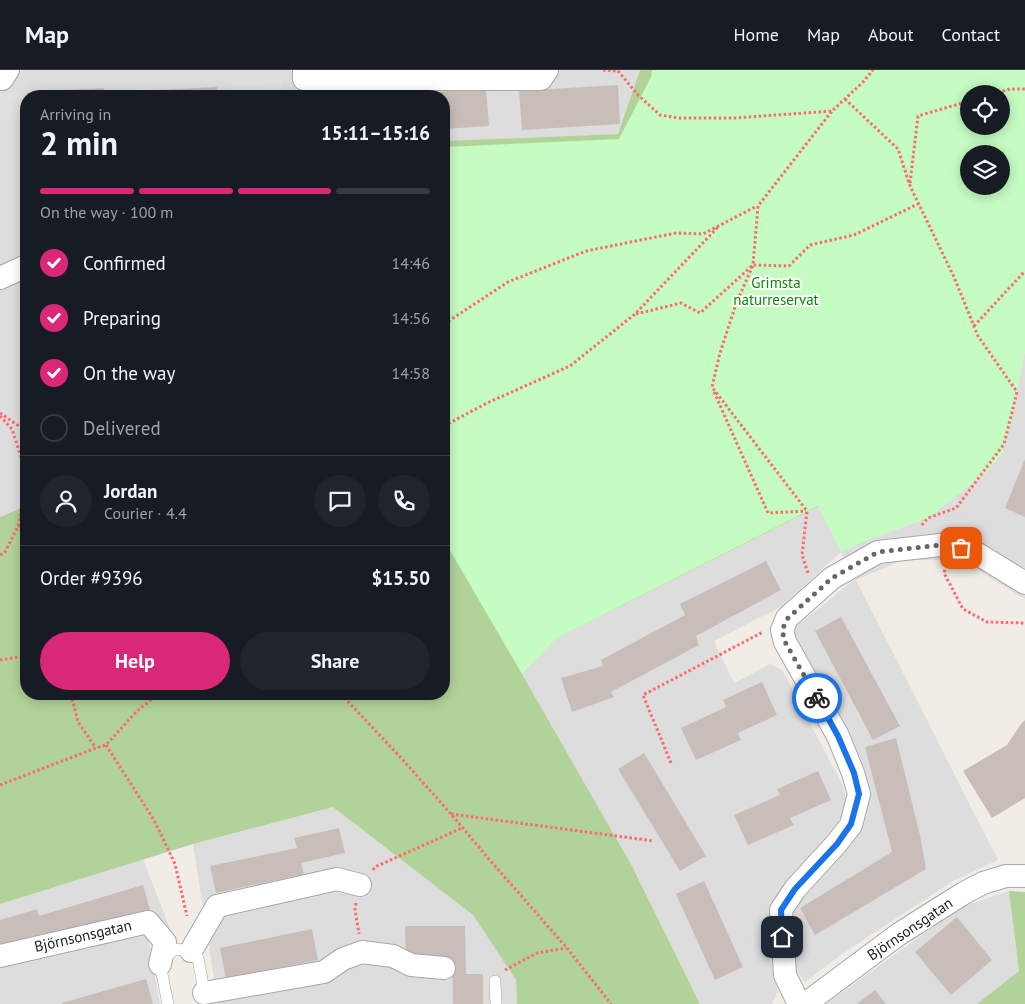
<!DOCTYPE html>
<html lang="en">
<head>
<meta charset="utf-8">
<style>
  :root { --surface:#171b24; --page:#20242c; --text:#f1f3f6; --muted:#9ea1a6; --line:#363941; --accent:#db2777 }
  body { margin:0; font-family:"PT Sans",sans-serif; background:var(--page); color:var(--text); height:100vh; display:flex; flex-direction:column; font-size:19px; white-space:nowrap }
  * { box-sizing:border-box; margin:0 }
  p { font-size:16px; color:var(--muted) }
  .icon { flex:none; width:28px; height:28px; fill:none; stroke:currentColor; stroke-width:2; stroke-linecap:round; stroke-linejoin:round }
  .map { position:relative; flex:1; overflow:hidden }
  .sheet { position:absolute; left:20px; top:20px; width:430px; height:610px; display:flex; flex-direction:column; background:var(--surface); border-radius:20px; box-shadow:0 2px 12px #0003 }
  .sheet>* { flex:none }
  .fabs { position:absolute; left:960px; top:15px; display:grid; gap:10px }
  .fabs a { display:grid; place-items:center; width:50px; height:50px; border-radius:50%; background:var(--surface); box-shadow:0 2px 12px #0003; font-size:25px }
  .pin { position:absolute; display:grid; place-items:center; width:42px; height:42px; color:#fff; margin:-21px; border-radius:10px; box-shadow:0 2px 8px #0006 }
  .courier { position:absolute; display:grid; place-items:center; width:50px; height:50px; margin:-25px; border:4px solid #1a73e8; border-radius:50%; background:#fff; color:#222; box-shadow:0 1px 6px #0007 }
  .head em { font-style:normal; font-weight:600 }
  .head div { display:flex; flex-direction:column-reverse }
  .head { display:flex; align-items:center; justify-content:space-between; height:85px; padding:0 20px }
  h1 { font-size:32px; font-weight:600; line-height:38px }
  .bar { display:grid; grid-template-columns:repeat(4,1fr); gap:8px 5px; align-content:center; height:60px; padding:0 20px }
  .bar i { height:6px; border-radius:4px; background:var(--line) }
  .bar .on { background:var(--accent) }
  .bar p { grid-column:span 4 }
  .line { display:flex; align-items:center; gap:12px; padding:0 20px; border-top:1px solid var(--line) }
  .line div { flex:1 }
  .round { display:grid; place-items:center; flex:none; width:52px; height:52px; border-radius:26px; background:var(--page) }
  ol { padding:0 20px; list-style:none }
  li { display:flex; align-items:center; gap:15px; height:55px }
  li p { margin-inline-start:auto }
  li .icon { padding:5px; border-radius:50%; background:var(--accent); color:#fff; stroke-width:4 }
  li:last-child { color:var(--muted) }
  li i { width:28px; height:28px; border:2px solid var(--line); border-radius:50% }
  .primary-button { display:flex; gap:10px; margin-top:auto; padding:10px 20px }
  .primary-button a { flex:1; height:58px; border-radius:30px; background:var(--accent); color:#fff; font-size:20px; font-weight:600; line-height:58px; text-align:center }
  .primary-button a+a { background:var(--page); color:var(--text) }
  header { display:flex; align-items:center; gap:30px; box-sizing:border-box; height:70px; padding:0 25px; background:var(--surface); border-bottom:1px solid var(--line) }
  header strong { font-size:24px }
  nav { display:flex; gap:28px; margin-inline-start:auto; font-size:18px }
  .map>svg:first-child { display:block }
  .residential { fill:#dedddd }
  .forest { fill:#b1d298; fill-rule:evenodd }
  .park { fill:#c4fcc1; fill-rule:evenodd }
  .parking { fill:#e0e0e0 }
  .building { fill:#c9bdb9 }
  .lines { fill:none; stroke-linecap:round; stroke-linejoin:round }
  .lane-casing { stroke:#a7a7a7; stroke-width:12 }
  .street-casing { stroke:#a7a7a7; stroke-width:24 }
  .path { stroke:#ff696c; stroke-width:3; stroke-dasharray:2.5 2.5; stroke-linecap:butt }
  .lane { stroke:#fff; stroke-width:11 }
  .street { stroke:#fff; stroke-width:22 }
  .done { stroke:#696765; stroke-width:5; stroke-dasharray:0 9 }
  .route { stroke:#1a73e8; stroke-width:6 }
  .labels { text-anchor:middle; stroke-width:4; stroke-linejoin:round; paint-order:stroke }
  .park-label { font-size:15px; fill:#0b8606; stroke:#fff }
  .street-label { font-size:15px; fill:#202020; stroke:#fff }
</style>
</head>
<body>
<header>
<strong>Map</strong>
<nav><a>Home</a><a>Map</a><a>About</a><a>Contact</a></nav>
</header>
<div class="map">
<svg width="1025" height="934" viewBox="0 0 1025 934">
  <rect width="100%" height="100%" fill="#f1ece6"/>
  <!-- residential -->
  <path class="residential" d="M0,0H640L618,64L444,71V26H26V436L0,447Z
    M1025,280V529L980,502L964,494L943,490H903L856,510L998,790L953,811L842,884L805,912L791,893L790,858L796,836L832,796L862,753L868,724L857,683L792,560L855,509L841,482L782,536L714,571L734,613L770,594L782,600L844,718L846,738L833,761L771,844L769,886L778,921L772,934H700L632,796L522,604L557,568L819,435L842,481L871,468L901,458L960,423L986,402L1002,383L1011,352Z
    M333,737L473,845L516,910L517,934H218L193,774Z
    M143,789L172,864L149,872L160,934H0V834Z
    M1009,821L1019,901L977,934H826L959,838Z"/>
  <!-- forest -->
  <path class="forest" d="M640,0H1025V153L819,436L557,568L522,604L632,796L700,934H517L516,910L473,845L333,737L193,774L0,834V447L26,436V624H444V71L618,64ZM969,24H1001V56H969ZM969,84H1001V116H969Z
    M1009,821L1025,822V934H977L1019,901Z"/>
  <!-- park -->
  <path class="park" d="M652,0H1025V280L1011,352L1002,383L987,402L928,448L901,458L871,468L841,482L818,436L557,568L522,604L444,470V77L619,69L651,7ZM969,24H1001V56H969ZM969,84H1001V116H969Z"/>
  <!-- parking -->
  <path class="parking" d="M281,10V26H232V11Z
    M152,19L153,26H122L121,21Z
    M32,21V26H26V49L0,51V23Z
    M18,211H26V316H25Z"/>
  <!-- building -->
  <path class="building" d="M618,15L620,54L522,60L519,21Z
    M217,17L218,26H160L159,20Z
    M104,18L105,26H47V21Z
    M486,19L489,56L444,59V26H416L415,23Z
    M382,23V26H342V25Z
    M1025,389V447L1005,438Z
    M766,491L781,520L696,566L699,575L611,622L614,627L572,642L561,608L603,596L601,590L685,545L680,534Z
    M841,547L900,656L873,670L815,561Z
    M762,612L777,645L738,663L741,670L696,690L681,658L726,637L723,630Z
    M1025,650V728L992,748L963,701L1007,675L1021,654Z
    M896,668L920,765L926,799L815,865L800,838L892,782L865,677Z
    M644,683L706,786L680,801L618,699Z
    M818,701L831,730L790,748L794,755L748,775L734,745L780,725L777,719Z
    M339,758L345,783L301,793L304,804L216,823L210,796L297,778L294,768Z
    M704,811L743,897L715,910L676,824Z
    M143,815L151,843L48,873L45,863L0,877V850L37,839L39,846Z
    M957,847L992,890L951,925L915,882Z
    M405,856H465L466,904H483V934H453L452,889H406Z
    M312,859L318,890L226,909L220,878Z
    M146,909L153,934H62V933Z
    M875,920L886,934H857Z"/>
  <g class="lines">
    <defs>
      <path id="lane" d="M495,911L496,934
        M168,934L160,894L174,879L191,881L198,888L205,927"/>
      <path id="street" d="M304,0V9H541L547,0
        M0,9H2L8,0
        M0,208L26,196
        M191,881L217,836L337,809L360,815
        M0,886L148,852L165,872L160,894
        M204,923L324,902L343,889L362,882L393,886L411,895L444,898
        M799,934L785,905L781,840L795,819L837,773L851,755L859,724L853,703L838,666L785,572L782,560L787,548L832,508L878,482L949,474L973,481L1025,513
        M805,934L899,864L964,823L983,813L1006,806H1025"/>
    </defs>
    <!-- lane casing -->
    <use href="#lane" class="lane-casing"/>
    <!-- street casing -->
    <use href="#street" class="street-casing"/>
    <!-- path -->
    <path class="path" d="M603,0L618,1L638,25L660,45L679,48H735L832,41L863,12L873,0
      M993,24L1010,19H1025
      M845,29L898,79L910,116L954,207L978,266L1017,322L1004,374L956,438L928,448L920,457
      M910,113L918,46L969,31
      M636,244L681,233L700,243L753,195L789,196L810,175L854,165L918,134
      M444,254L508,212L586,181L676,163L703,164L757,136
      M974,256L1025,201
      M714,322L768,443L806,441
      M0,343L26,361
      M0,346L12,359L26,402L19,454L5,482L0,485
      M444,356L487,333L570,296L635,244L719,156
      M19,455L26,475
      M946,495L944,503L963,539L987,552L1025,553
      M808,503L802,485L807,441L712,317L720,283L736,234L753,195L758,136L832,41
      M0,590L26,586
      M71,624L78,652L96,678
      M341,624L402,689L451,744L488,788L567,878L611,934
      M106,675L154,750L175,794L187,846
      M671,693L643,625L763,562
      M0,715L96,678L106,675L137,641L158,624
      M451,744L654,771
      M373,800L375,797L462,758
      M356,833L355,840L359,864
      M505,900L537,883L566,878"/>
    <!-- lane -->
    <use href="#lane" class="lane"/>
    <!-- street -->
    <use href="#street" class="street"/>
  </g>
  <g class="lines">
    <!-- done -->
    <path class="done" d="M817,628L785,572L782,560L788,548L832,508L878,482L949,474L961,478"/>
    <!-- route -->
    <path class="route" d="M782,867L781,840L795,819L837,774L851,754L859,724L854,703L838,666L817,628"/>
  </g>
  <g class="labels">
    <!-- park labels -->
    <g class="park-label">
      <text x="776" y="218">Grimsta<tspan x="776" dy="17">naturreservat</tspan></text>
    </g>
    <!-- street labels -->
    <g class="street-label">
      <text transform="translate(910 859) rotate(-34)" y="5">Björnsonsgatan</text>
      <text transform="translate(83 866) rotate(-13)" y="5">Björnsonsgatan</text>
    </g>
  </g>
</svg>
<div class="fabs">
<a><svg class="icon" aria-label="locate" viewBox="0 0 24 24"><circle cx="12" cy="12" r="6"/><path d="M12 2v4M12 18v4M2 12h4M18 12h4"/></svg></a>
<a><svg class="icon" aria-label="layers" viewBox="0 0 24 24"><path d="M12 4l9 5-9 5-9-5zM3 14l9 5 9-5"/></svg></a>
</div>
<div class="pin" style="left:961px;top:478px;background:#ea580c"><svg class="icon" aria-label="bag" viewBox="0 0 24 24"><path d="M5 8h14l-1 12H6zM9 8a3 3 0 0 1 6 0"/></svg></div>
<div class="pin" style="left:782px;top:867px;background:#1f2937"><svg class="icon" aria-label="home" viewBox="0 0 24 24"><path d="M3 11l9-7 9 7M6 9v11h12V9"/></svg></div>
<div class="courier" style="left:817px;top:628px"><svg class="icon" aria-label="bike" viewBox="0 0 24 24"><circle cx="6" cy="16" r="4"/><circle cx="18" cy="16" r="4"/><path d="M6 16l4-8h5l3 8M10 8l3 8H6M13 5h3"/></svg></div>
<section class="sheet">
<div class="head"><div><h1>2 min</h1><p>Arriving in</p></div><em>15:11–15:16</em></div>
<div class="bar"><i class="on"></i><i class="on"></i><i class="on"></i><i></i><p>On the way · 100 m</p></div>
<ol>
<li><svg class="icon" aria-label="check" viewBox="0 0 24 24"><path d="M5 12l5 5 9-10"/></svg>Confirmed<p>14:46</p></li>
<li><svg class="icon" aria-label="check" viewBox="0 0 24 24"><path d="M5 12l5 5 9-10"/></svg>Preparing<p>14:56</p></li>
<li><svg class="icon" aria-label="check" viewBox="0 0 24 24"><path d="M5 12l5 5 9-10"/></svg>On the way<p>14:58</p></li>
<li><i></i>Delivered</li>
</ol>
<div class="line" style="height:90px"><a class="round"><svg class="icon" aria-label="person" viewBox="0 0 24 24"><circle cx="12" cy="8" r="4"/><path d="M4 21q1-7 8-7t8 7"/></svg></a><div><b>Jordan</b><p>Courier · 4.4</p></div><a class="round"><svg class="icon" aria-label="chat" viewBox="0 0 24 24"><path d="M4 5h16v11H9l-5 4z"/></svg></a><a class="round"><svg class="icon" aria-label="phone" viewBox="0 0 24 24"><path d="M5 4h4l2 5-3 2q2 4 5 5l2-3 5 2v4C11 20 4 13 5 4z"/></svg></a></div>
<div class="line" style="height:65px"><div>Order #9396</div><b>$15.50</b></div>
<div class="primary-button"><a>Help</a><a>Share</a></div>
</section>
</div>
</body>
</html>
